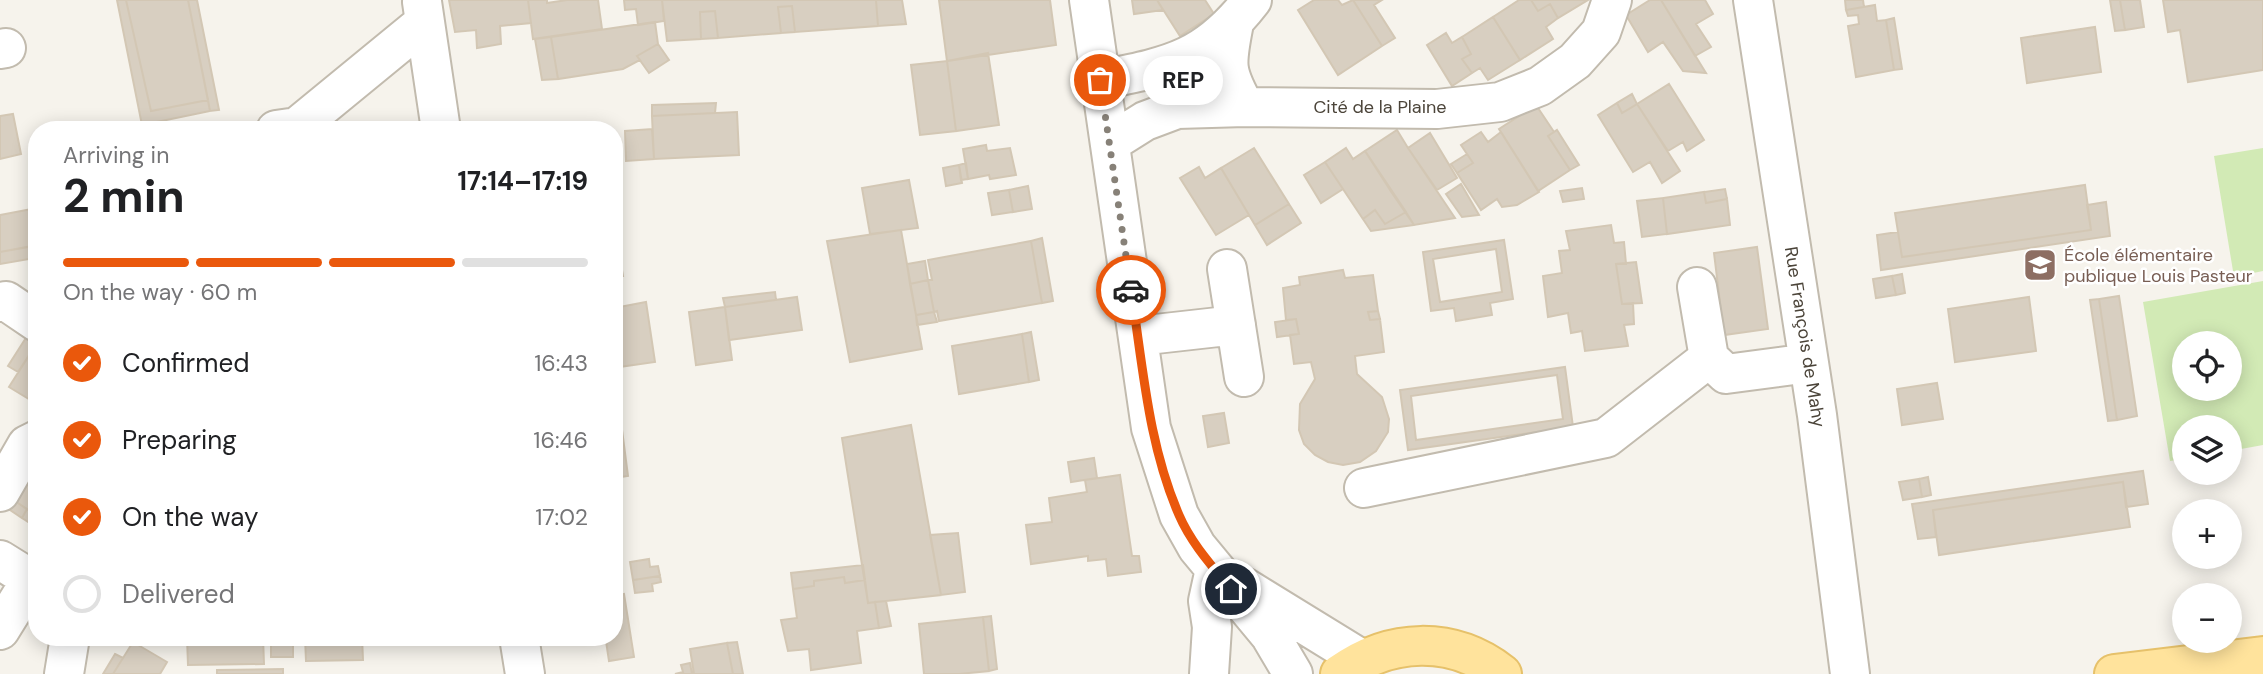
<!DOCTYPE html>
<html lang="en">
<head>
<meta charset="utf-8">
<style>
  :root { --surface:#fff; --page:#f6f6f6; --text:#202124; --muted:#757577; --line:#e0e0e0; --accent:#ea580c }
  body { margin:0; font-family:"DM Sans",sans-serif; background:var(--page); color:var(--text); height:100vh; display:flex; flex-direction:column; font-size:26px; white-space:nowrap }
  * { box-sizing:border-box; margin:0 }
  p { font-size:23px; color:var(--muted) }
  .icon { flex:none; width:38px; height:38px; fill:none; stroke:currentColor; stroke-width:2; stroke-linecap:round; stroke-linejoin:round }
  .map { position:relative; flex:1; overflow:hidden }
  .details { position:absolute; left:28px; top:121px; width:595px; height:525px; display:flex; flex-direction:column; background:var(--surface); border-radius:28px; box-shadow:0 4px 18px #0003 }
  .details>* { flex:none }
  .fabs { position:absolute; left:2172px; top:331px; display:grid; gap:14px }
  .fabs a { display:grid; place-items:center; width:70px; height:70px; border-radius:50%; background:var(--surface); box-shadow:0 4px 18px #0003; font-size:35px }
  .pin { position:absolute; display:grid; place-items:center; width:60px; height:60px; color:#fff; margin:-30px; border:4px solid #fff; border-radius:50%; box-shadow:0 2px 7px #0007 }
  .courier { position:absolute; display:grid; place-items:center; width:70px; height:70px; margin:-35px; border:5px solid #ea580c; border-radius:50%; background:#fff; color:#222; box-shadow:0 2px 9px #0007 }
  .bubble { position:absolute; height:49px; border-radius:24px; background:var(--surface); box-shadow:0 4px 18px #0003; font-size:23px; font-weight:700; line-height:49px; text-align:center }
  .overview em { font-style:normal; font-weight:700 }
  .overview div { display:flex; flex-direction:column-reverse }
  .overview { display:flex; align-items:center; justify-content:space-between; height:119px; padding:0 35px }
  h1 { font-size:46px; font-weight:700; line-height:52px }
  .bar { display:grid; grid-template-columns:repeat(4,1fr); gap:10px 7px; align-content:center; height:84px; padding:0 35px }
  .bar i { height:9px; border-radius:5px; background:var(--line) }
  .bar .on { background:var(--accent) }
  .bar p { grid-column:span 4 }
  ol { padding:0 35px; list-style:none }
  li { display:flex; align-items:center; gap:21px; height:77px }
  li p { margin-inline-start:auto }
  li .icon { padding:7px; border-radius:50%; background:var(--accent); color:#fff; stroke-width:4 }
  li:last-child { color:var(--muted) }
  li i { width:38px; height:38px; border:4px solid var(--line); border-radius:50% }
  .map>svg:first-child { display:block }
  .green { fill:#d2eab5; fill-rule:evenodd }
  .building { fill:#d8cfc1; stroke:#d3c7b4; stroke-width:2; fill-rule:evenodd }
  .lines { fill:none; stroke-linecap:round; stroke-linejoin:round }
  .minor-casing { stroke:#c2bbae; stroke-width:42 }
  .major-casing { stroke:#e6c16a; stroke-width:42 }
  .minor { stroke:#fff; stroke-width:38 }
  .major { stroke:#ffe39c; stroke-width:38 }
  .done { stroke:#878178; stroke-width:7; stroke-dasharray:0 12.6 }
  .route { stroke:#ea580c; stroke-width:9 }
  .labels { text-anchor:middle; stroke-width:5; stroke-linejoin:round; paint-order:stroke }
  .street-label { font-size:18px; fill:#4b4439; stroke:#fff }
  .education-label { font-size:18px; fill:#785e54; stroke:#fff; text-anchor:start }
</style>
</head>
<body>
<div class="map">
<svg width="2263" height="674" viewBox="0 0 2263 674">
  <rect width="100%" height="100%" fill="#f6f3ec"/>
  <!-- green -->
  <path class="green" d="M2263,148V271L2234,277L2214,156Z
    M2263,281V445L2230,451V427H2184V459L2170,461L2143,302ZM2184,343H2230V388H2184Z"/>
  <!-- building -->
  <path class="building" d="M117,0H126L151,111L208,100L210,111L142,125Z
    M126,0H188L208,100L151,111Z
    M188,0H197L219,110L210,111Z
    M449,0H528L531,23L500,26L501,44L477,48L476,30L455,32Z
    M528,0H547V3L567,0H598L602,29L533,39Z
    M624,0H662L664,21L638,25L636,9L625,10Z
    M662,0H876L878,26L795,32L792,6L778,7L781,33L718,38L715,11L700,12L701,39L667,41Z
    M876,0H902L906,24L878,26Z
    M939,0H1050L1056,45L947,61Z
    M1132,0H1157L1163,10L1134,14Z
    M1157,0H1205L1214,14L1180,36Z
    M1314,0H1338L1342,5L1353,0L1382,46L1338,75L1298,10Z
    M1353,0H1382L1374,5L1395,38L1382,46Z
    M1519,0H1531L1538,11L1550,4L1558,18L1546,27L1553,39L1520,60L1493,17Z
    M1531,0H1588L1558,18L1550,4L1538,11Z
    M1650,0H1661L1706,73L1683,71L1663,42L1648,52L1626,15Z
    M1661,0H1705L1713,14L1696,24L1711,47L1695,56Z
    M1845,0H1863L1864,7L1846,10Z
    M2110,0H2120L2125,30L2115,31Z
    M2120,0H2140L2144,27L2125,30Z
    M2163,0H2263V70L2188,82L2180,30L2168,32Z
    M1875,5L1877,21L1886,20L1894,70L1856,77L1848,26L1859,24L1858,15L1848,16L1846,10Z
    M792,6L795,32L781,33L778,7Z
    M715,11L718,38L701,39L700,12Z
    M1493,17L1520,60L1488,80L1480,68L1472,73L1462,59L1471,54L1462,37Z
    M1894,18L1902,69L1894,70L1886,20Z
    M655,22L658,44L637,56L640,60L623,69L558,79L551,37Z
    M2095,27L2101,72L2027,83L2021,38Z
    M1446,33L1452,43L1462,37L1471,54L1462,59L1472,73L1452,86L1427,45Z
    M551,37L558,79L542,80L535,39Z
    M658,44L669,60L649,73L637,56Z
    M988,53L999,125L956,131L947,61Z
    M947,61L956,131L920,135L911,65Z
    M1669,84L1704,140L1687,151L1683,142L1668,151L1637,104Z
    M1632,94L1637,104L1622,113L1617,103Z
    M716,103L715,113L652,116V105Z
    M1617,103L1622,113L1637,104L1680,171L1662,183L1650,162L1633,172L1598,115Z
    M1536,105L1554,132L1548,136L1570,170L1538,191L1499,129Z
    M737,112L739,155L654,159L652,116Z
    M13,114L21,154L0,159V116Z
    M588,123L589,130H524Z
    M652,129L654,159L626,161L625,131Z
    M1397,130L1408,148L1455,218L1414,225L1392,193L1365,151Z
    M1557,130L1579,165L1570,170L1548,136Z
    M1481,132L1488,142L1501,132L1539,192L1517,205L1502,207L1497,199L1481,210L1457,173L1473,163L1461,145Z
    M1430,133L1457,178L1437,190L1408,148Z
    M986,145L987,151L1010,148L1016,175L990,179L989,175L968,179L963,149Z
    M1254,148L1289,204L1255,225L1221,168Z
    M1346,148L1353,159L1365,151L1406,212L1385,224L1375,210L1363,219L1325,162Z
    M1467,154L1473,163L1457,173L1451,164Z
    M1325,162L1343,189L1321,203L1304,175Z
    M966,163L968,179L961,180L959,165Z
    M959,165L962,183L946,186L943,168Z
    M1199,167L1205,178L1221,168L1249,215L1216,235L1180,178Z
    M909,180L918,228L870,234L862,188Z
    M1461,184L1479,215L1462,217L1446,194Z
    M2085,185L2091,230L1902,257L1895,213Z
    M1028,186L1032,209L1013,212L1009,190Z
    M1582,188L1584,199L1563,202L1560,191Z
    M1725,189L1727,199L1706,203L1704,192Z
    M1009,190L1013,212L992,215L988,193Z
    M1704,192L1706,203L1727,199L1730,225L1667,234L1663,198Z
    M1663,198L1667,234L1642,237L1637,201Z
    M2106,202L2110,236L1881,270L1877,235L1898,232L1902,257L2091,230L2087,205Z
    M1289,204L1301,223L1267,245L1255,225Z
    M37,208V245L0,252V215Z
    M1375,210L1385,224L1406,212L1414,225L1371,231L1363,219Z
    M614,222L623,276H614Z
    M1611,225L1614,243L1624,242L1626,264H1616L1622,304L1633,303L1634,324L1624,325L1628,346L1585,351L1582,331L1571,333L1568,313L1548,317L1543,276L1562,273L1559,251L1570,250L1566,231Z
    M901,230L922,349L850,362L827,241Z
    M1042,238L1053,301L1042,303L1031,241Z
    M1504,240L1513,299L1490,303L1492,315L1456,321L1454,308L1431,311L1423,252ZM1496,249L1502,292L1440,302L1433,259Z
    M1031,241L1042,303L939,321L937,311L934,312L928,280H932L928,260Z
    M34,246L35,258L0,264V252Z
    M1757,247L1768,329L1724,335L1714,253Z
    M925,261L928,280L910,284L907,264Z
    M1636,262L1642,303L1622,304L1616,264Z
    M1343,270L1345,278L1373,275L1378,311L1368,312L1370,320L1380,319L1384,352L1355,356L1357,374L1382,397L1389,419L1388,432L1376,451L1360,462L1343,465L1328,462L1315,455L1304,444L1299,430L1300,404L1315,379L1311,362L1294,364L1290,335L1299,334L1296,319L1286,320L1283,288L1300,285L1299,277Z
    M1902,274L1905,293L1896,295L1892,276Z
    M1892,276L1896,295L1876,298L1873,279Z
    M928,280L934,312L916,315L910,284Z
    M775,292L776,300L725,307L723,298Z
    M2119,296L2137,416L2117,420L2099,299Z
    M797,297L802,330L729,340L725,307Z
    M2029,297L2036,351L1955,362L1948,309Z
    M2099,299L2117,420L2108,421L2090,300Z
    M646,302L655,362L619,367L614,335V308Z
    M725,307L732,360L696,365L689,312Z
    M1378,311L1380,319L1370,320L1368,312Z
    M934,312L937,322L917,325L916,315Z
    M1296,319L1299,334L1277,337L1275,322Z
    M1031,332L1039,380L1029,382L1022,334Z
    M29,333L37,338V343L18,372L8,366Z
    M1022,334L1029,382L959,394L952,346Z
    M614,335L621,376L614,377Z
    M37,343V404L9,387Z
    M1565,367L1573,427L1408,450L1400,390ZM1557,375L1563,419L1416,440L1411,396Z
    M1937,383L1943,419L1902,425L1897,389Z
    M618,399L628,476L614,478V400Z
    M1224,413L1229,443L1208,447L1203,416Z
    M911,425L941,595L868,603L842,438Z
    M1094,458L1097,478L1071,482L1068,462Z
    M32,467L37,471V516L12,499Z
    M2143,471L2148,504L2126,507L2123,482L1933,510L1936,537L1918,539L1912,504Z
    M1120,475L1132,556H1139L1141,572L1108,576L1106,559L1088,561V556L1031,564L1026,525L1052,522L1049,498L1087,492L1085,480Z
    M1928,477L1931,495L1922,497L1919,479Z
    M1919,479L1922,497L1903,500L1899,482Z
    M2123,482L2130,527L1939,555L1933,510Z
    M12,499L27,509L22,518L7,508Z
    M27,509L37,516V528L22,518Z
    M958,533L965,592L941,595L930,535Z
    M649,559L650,567L658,566L660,576L633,580L630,562Z
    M863,565L865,580L845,583L844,577L814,581V586L793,589L791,573Z
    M660,576L661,582L652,584L653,591L635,593L633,580Z
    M844,577L845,583L865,580L868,603L875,602L879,628L857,631L861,663L811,670L809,649L788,651L781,620L797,618L793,589L814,586V581Z
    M624,594L634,657L609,661L606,641L601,642V637H614V596Z
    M886,601L891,626L879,628L875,602Z
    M991,616L997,669L989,671L983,617Z
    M983,617L989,671L959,674H924L919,624Z
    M187,637H263L264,664L188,665Z
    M271,637H293V657H271Z
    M305,637H362L363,660L306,661Z
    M133,642L167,662L160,674H113Z
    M737,642L743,674H733L727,643Z
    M727,643L733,674H694L690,649Z
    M115,654L123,658L113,674H103Z
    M690,663L692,674H675L683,672L681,665Z
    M283,669V674H217V670Z"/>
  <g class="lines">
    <defs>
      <path id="minor" d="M1089,0L1151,428L1179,515L1197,547L1270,635L1293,674
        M1753,0L1817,415L1850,674
        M422,2L441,130
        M1234,23C1226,64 1224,70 1245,107
        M0,49L6,48
        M1100,80C1170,66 1206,60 1252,0
        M276,130L297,127L425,22
        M1110,143L1145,121L1177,109L1245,107L1437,109L1500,102L1540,86L1575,61L1601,32L1612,0
        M1227,269L1244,377
        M1697,287L1709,358
        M0,302L6,301L37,322
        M1138,336L1236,325
        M1364,488L1606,438L1709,358L1726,374L1809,363
        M0,492L27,445L37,440
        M0,560L37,583
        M1244,587L1361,659
        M0,630L31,580
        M519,637L525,674
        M64,674L70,637
        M1209,674L1212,627L1208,601L1215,569"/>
      <path id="major" d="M1340,674C1390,638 1452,635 1502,674
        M2114,674L2263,656"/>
    </defs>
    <!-- minor casing -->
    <use href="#minor" class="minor-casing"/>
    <!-- major casing -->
    <use href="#major" class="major-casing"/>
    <!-- minor -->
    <use href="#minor" class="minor"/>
    <!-- major -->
    <use href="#major" class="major"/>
  </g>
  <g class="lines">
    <!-- done -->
    <path class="done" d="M1100,80L1131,290"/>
    <!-- route -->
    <path class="route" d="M1131,290C1143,366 1148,444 1179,515C1191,543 1212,566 1231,589"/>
  </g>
  <!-- icons -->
  <defs>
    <symbol id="school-square" viewBox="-11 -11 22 22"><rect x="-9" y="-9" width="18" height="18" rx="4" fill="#8d6e63" stroke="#fff"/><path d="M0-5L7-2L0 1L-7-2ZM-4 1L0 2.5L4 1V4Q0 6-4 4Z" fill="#fff"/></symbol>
  </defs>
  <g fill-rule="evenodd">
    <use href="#school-square" x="2021" y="246" width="38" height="38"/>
  </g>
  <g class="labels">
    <!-- street labels -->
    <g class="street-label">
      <text x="1380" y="113">Cité de la Plaine</text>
      <text transform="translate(1805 337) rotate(81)" y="6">Rue François de Mahy</text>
    </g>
    <!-- education labels -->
    <g class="education-label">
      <text x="2064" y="261">École élémentaire<tspan x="2064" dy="21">publique Louis Pasteur</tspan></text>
    </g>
  </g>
</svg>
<div class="fabs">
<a><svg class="icon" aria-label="locate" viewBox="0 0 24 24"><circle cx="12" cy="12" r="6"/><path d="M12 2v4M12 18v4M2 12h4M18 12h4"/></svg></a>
<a><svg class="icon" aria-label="layers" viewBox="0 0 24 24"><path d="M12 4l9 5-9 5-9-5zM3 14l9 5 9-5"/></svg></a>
<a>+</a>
<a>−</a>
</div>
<div class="pin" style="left:1100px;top:80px;background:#ea580c"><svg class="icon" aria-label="bag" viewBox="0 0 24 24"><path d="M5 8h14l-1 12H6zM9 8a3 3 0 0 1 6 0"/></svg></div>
<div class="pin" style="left:1231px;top:589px;background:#1f2937"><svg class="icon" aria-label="home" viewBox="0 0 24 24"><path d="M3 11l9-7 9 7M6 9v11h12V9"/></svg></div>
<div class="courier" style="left:1131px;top:290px"><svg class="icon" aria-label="car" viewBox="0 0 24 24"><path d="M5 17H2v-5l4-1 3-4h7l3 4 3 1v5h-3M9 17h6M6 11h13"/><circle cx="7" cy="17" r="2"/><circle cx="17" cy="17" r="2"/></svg></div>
<div class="bubble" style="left:1143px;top:56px;width:80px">REP</div>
<section class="details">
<div class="overview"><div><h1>2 min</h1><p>Arriving in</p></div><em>17:14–17:19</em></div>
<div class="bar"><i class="on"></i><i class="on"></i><i class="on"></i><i></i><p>On the way · 60 m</p></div>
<ol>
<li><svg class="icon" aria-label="check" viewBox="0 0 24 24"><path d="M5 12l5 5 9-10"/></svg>Confirmed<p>16:43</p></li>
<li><svg class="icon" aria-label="check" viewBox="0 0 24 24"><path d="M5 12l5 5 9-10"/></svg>Preparing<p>16:46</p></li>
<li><svg class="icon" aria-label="check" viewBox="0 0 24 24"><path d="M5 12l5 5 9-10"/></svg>On the way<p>17:02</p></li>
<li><i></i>Delivered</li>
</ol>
</section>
</div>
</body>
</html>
